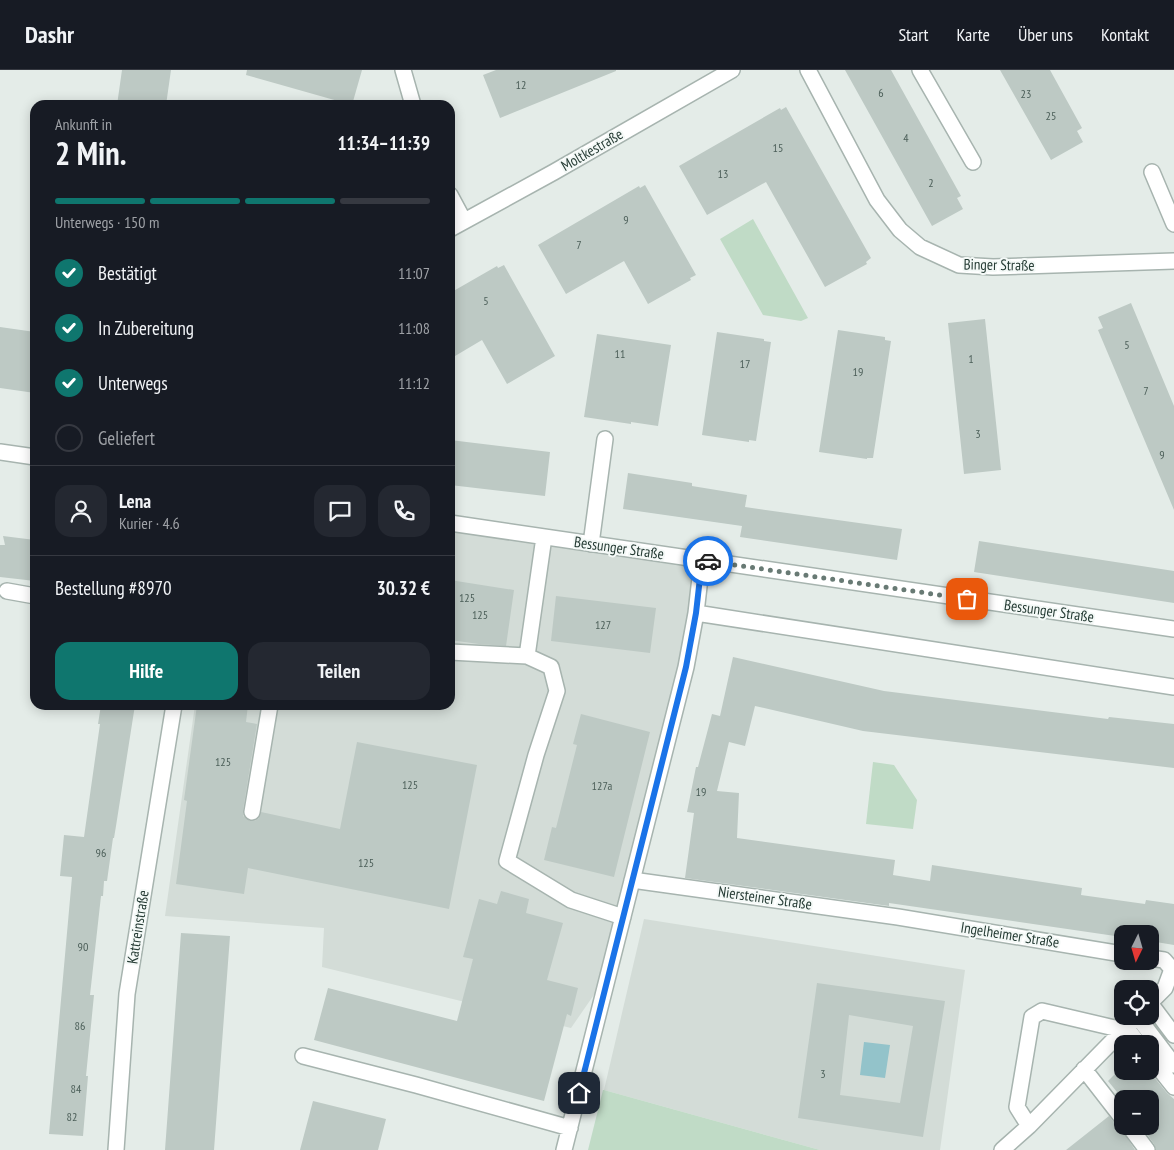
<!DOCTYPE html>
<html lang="de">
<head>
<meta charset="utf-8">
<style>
  :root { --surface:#171b24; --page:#242831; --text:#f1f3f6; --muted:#9ea1a6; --line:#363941; --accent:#0f766e }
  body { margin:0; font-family:"PT Sans Narrow",sans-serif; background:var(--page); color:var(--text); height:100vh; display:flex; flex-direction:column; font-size:19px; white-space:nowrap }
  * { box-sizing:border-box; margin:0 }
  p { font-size:16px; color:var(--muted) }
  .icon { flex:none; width:28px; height:28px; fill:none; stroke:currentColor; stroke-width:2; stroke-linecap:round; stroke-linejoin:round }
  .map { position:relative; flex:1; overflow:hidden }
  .side { position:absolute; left:30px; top:30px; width:425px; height:610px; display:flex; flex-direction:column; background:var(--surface); border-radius:15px; box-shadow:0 2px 12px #0003 }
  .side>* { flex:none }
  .needle { width:32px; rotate:185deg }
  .buttons { position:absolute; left:1114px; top:855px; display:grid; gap:10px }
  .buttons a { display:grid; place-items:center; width:45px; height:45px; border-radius:10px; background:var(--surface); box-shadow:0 2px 12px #0003; font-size:25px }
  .pin { position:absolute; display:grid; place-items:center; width:42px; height:42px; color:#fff; margin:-21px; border-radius:10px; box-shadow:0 2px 8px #0006 }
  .courier { position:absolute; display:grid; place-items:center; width:50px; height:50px; margin:-25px; border:4px solid #1a73e8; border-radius:50%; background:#fff; color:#222; box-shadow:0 1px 6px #0007 }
  .summary em { font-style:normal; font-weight:700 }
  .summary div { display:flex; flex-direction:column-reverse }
  .summary { display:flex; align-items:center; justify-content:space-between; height:85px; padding:0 25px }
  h1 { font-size:32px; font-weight:700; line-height:38px }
  .bar { display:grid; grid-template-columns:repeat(4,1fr); gap:8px 5px; align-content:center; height:60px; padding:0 25px }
  .bar i { height:6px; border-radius:4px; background:var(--line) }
  .bar .selected { background:var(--accent) }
  .bar p { grid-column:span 4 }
  .line { display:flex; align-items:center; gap:12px; padding:0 25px; border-top:1px solid var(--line) }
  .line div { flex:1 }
  .round { display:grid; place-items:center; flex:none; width:52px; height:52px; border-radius:15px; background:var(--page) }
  ol { padding:0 25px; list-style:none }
  li { display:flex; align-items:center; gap:15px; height:55px }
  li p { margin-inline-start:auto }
  li .icon { padding:5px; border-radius:50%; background:var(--accent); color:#fff; stroke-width:4 }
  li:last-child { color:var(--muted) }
  li i { width:28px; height:28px; border:2px solid var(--line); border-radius:50% }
  .primary-button { display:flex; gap:10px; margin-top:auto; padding:10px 25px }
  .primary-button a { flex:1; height:58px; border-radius:15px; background:var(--accent); color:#fff; font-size:20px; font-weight:700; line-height:58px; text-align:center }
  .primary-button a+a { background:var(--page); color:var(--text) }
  header { display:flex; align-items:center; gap:30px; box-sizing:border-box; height:70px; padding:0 25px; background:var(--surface); border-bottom:1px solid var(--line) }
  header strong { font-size:24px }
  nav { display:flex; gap:28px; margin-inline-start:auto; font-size:18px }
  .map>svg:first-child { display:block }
  .built { fill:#d3dcd7 }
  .green { fill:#c0dbc6 }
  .water { fill:#93c3ca }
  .building { fill:#bdc9c4; fill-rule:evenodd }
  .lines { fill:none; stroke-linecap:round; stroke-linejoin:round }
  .minor-casing { stroke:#a7b4af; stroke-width:18 }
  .minor { stroke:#fff; stroke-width:15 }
  .done { stroke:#687a74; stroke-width:5; stroke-dasharray:0 9 }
  .route { stroke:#1a73e8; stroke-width:6 }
  .labels { text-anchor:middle; stroke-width:4; stroke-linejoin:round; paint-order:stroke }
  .number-label { font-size:12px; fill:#4c5f59 }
  .street-label { font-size:15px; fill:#263c35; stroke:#f4f9f7 }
</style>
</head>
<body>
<header>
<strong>Dashr</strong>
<nav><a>Start</a><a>Karte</a><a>Über uns</a><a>Kontakt</a></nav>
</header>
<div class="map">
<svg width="1174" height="1080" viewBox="0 0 1174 1080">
  <rect width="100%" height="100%" fill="#e4ece8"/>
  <!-- built -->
  <path class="built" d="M450,453L702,490L696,543L609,903L571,958L322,897L324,858L165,846L195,635H450Z
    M644,849L965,900L940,1080H820L604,1020Z"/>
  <!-- green -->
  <path class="green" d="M753,149L808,248L801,251L763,245L720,169Z
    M873,692L894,695L917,730L913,759L866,754Z
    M603,1020H604L820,1080H588Z"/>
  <!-- water -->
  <path class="water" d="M864,972L890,975L885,1008L860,1005Z"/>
  <!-- building -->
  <path class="building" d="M122,0H171L166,35H117Z
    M247,0H362L352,35L246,5Z
    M496,0H616V1L500,48L483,5Z
    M845,0H891L961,126L957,128L963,139L932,156Z
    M1000,0H1050L1082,58L1077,61L1083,72L1051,90Z
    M786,37L871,188L866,192L867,194L825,217L766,112L707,145L679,96L780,38L781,40Z
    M645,115L696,205L690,208L691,210L648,234L624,191L566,224L538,175L639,116L640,118Z
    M504,195L555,286L507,314L482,270L450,289V223L497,196L498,198Z
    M1131,233L1174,336V440L1098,260L1103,258L1098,247Z
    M985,249L1001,400L964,404L948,253Z
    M0,257L35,262V323L0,318Z
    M838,260L885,267V270L891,271L873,388H867V389L819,382Z
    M717,262L764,269V271L771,272L756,371L749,370V372L702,365Z
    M597,264L671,275L658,356L631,352V354L584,347Z
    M450,370L550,382L545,426L450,415Z
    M628,403L692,413V416L747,425L745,437L902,459L897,490L740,467L742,456L623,439Z
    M3,466L35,470V511L0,507V475H5Z
    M979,471L1174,501V533L974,502Z
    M450,510L514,520L506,576L479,574L450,570Z
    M556,526L656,538L650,583L551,571Z
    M733,587L884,621L1108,649L1109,647L1174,654V698L863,661L755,636L745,676L729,672L717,721L739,723L737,768L895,790L893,805L930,811L932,795L1082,818L1081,825L1145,834L1146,830L1174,834V875L1150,871V864H1122V867L889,833V836L685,808L694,743L687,742L696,697H698L712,644L720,646Z
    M101,635H135L116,756L114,768H113L107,811H104L103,826H101L90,925H94L86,1006H88L83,1066L49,1064L72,807L60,806L64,765L84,767L100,654H98Z
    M197,635H248L246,652L257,654L243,740V746L250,751H255L259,748L261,742L340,759L357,672L477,695L449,839L248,798L244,824L176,814L187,731L184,730Z
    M581,644L650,662L614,807L544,790L552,757L556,758L577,675L573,674Z
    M501,821L529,829L526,843L563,853L547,910L578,918L571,946L567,944L544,1031L314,970L328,918L457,951L473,889L463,887L479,829L497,834Z
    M181,863L230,866L214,1080H165Z
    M817,913L945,931L923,1067L798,1048ZM849,945L913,956L900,1033L840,1025Z
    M1122,997V1001H1149L1167,1023L1174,1029V1080H1156L1154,1074L1141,1056H1150V1029H1122V1033L1115,1024L1117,1022L1108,1011Z
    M313,1031L386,1049L378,1080H300Z
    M1109,1046L1115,1054L1120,1057L1135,1080H1066Z"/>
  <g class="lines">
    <defs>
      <path id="minor" d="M403,0L413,35
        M808,0L877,130L900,160L920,177L959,195L993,197L1174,191
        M920,0L973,92
        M1152,102L1174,154
        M450,125L464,151
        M450,159L554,102L732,0
        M0,382L35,387
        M450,453L1174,559
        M591,474L605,369
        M7,521L35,526
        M696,543L1174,617
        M450,582L527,586L551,597L557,621L536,685L507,791L571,830L623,847
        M527,586L544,467
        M252,742L270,635
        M632,810L898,847L1122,884
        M1150,888L1164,890L1172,899L1165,918L1150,933
        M1150,933L1174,965
        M1137,946L1174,995
        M1126,957L1139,974
        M303,986L416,1015L570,1058
        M1150,987L1174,1017
        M1084,999L1122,1048
        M1029,1056L1017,1037L1032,947L1042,941L1123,960
        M1129,1056L1147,1080
        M116,1080L127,924L174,635
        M564,1080L686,597L696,543L702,490
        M1002,1080L1029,1056L1137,946"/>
    </defs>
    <!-- minor casing -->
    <use href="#minor" class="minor-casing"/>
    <!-- minor -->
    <use href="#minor" class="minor"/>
  </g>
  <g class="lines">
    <!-- done -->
    <path class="done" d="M708,491L967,529"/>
    <!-- route -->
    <path class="route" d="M579,1023L686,597L696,543L702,490L708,491"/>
  </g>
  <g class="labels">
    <!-- number labels -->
    <g class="number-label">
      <text x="521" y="19">12</text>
      <text x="881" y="27">6</text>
      <text x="1026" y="28">23</text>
      <text x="1051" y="50">25</text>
      <text x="906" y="72">4</text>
      <text x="778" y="82">15</text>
      <text x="723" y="108">13</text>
      <text x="931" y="117">2</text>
      <text x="626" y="154">9</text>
      <text x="579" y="179">7</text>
      <text x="486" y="235">5</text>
      <text x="1127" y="279">5</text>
      <text x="620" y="288">11</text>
      <text x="971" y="293">1</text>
      <text x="745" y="298">17</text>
      <text x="858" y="306">19</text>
      <text x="1146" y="325">7</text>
      <text x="978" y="368">3</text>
      <text x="1162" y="389">9</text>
      <text x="467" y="532">125</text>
      <text x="480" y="549">125</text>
      <text x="603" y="559">127</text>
      <text x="223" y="696">125</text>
      <text x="410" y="719">125</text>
      <text x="602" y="720">127a</text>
      <text x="701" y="726">19</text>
      <text x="101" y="787">96</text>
      <text x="366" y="797">125</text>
      <text x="83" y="881">90</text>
      <text x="80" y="960">86</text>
      <text x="823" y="1008">3</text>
      <text x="76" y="1023">84</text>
      <text x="72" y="1051">82</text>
    </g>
    <!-- street labels -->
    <g class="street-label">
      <text transform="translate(592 80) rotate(-30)" y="5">Moltkestraße</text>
      <text transform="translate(999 195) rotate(1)" y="5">Binger Straße</text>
      <text transform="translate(619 478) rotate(8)" y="5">Bessunger Straße</text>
      <text transform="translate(1049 541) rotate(8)" y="5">Bessunger Straße</text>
      <text transform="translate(765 828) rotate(8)" y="5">Niersteiner Straße</text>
      <text transform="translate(138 857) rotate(-81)" y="5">Kattreinstraße</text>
      <text transform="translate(1010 865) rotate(9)" y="5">Ingelheimer Straße</text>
    </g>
  </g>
</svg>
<div class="buttons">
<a><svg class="needle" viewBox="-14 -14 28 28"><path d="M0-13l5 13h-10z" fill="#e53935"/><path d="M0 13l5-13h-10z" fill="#9ea1a6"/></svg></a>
<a><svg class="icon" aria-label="locate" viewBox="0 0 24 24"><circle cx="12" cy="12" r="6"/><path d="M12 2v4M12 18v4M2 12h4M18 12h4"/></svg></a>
<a>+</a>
<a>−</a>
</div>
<div class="pin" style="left:967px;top:529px;background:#ea580c"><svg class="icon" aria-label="bag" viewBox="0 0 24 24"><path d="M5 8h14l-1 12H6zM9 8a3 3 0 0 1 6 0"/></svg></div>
<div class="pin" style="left:579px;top:1023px;background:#1f2937"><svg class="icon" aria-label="home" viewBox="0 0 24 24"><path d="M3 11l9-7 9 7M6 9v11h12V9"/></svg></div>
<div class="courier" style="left:708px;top:491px"><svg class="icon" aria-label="car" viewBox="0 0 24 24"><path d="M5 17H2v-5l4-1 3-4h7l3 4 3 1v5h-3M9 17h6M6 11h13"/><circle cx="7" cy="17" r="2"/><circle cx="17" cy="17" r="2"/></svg></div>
<section class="side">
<div class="summary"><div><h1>2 Min.</h1><p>Ankunft in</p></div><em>11:34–11:39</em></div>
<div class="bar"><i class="selected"></i><i class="selected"></i><i class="selected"></i><i></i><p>Unterwegs · 150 m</p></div>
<ol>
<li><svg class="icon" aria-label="check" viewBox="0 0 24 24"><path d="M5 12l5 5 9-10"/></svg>Bestätigt<p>11:07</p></li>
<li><svg class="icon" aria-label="check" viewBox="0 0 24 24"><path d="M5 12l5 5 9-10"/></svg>In Zubereitung<p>11:08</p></li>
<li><svg class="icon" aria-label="check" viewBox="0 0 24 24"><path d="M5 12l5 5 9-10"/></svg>Unterwegs<p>11:12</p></li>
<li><i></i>Geliefert</li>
</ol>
<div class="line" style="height:90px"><a class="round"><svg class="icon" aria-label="person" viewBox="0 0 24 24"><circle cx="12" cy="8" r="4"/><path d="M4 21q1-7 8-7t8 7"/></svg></a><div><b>Lena</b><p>Kurier · 4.6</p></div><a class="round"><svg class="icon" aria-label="chat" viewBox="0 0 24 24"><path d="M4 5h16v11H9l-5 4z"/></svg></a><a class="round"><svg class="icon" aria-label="phone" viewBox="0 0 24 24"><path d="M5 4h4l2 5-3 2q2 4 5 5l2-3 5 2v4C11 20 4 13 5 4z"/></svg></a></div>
<div class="line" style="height:65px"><div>Bestellung #8970</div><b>30.32 €</b></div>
<div class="primary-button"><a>Hilfe</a><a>Teilen</a></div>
</section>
</div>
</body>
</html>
